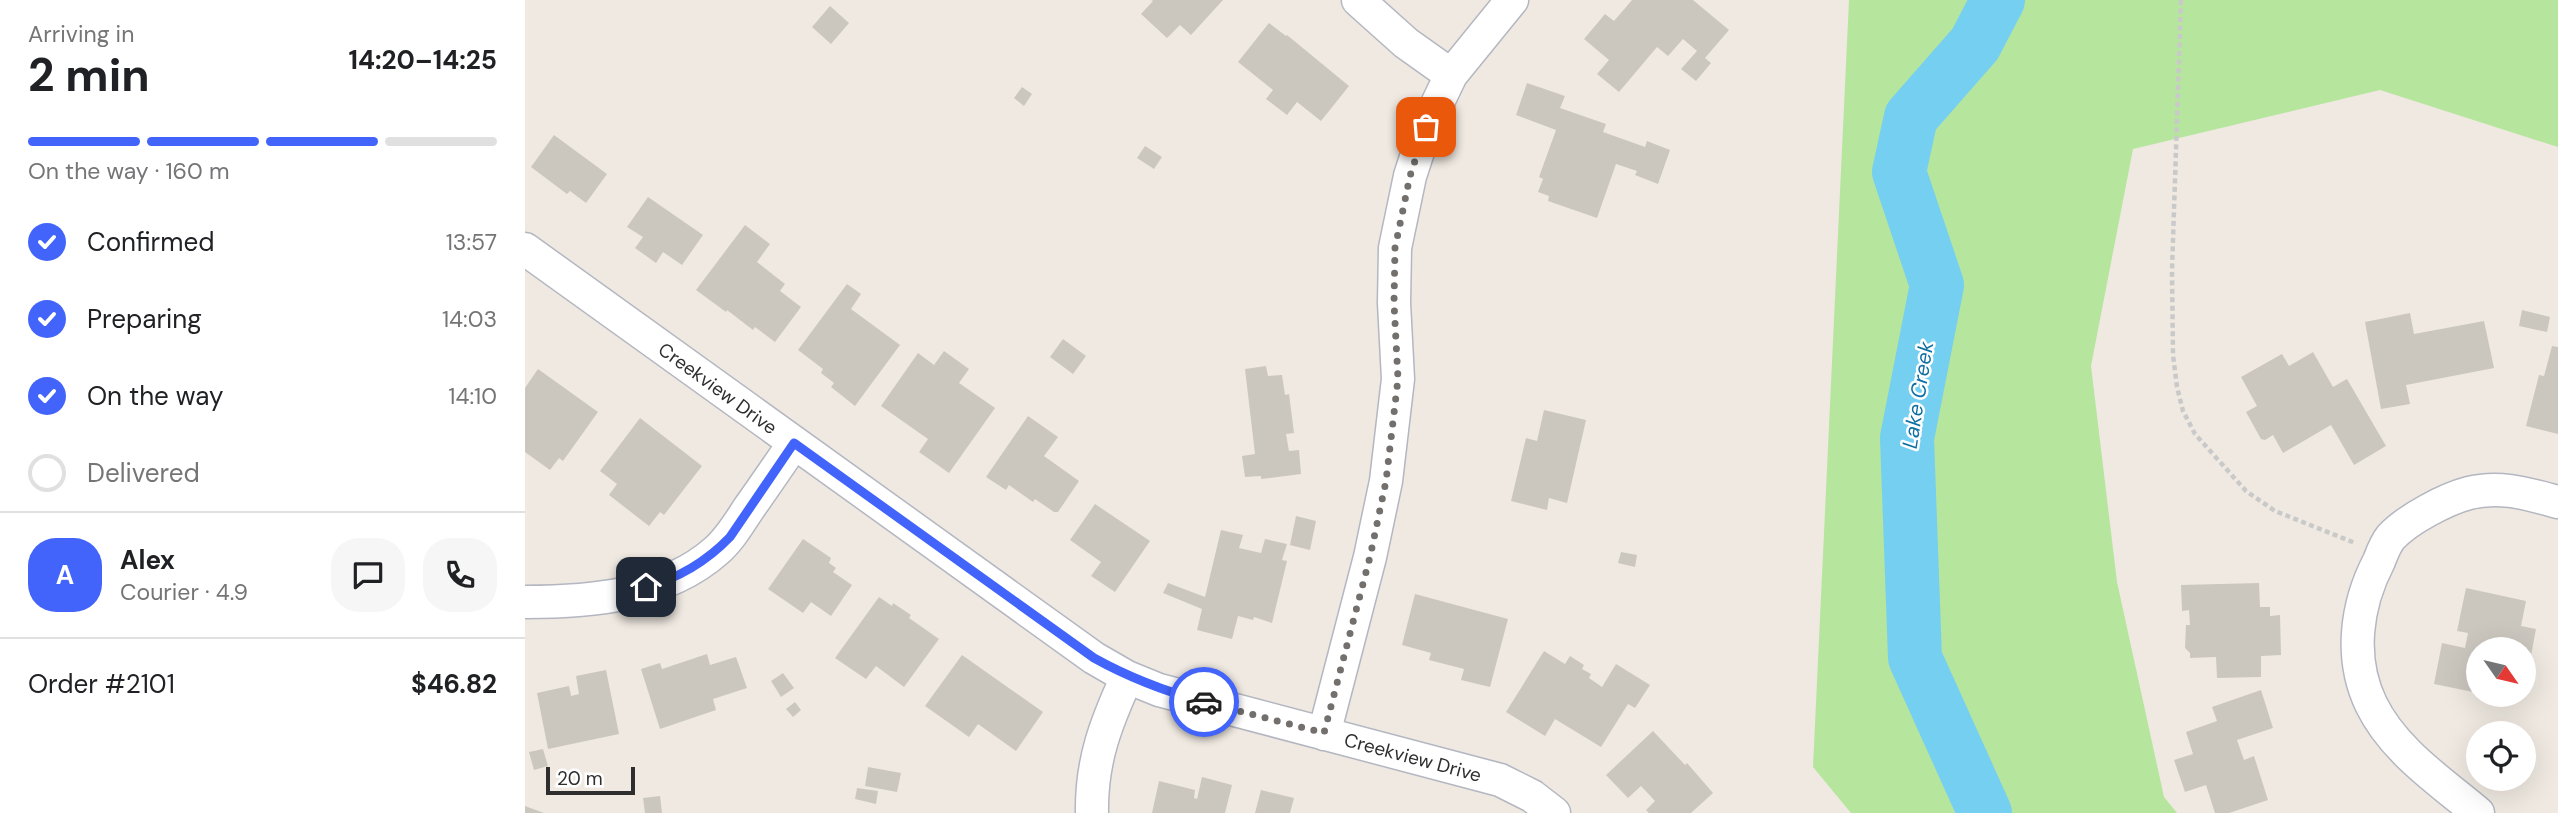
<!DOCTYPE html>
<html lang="en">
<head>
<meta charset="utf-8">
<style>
  :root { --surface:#fff; --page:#f6f6f6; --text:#202124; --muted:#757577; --line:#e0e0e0; --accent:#4264fb }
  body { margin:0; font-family:"DM Sans",sans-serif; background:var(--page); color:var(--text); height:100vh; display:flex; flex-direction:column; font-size:26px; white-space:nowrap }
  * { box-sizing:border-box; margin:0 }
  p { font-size:23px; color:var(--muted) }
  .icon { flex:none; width:38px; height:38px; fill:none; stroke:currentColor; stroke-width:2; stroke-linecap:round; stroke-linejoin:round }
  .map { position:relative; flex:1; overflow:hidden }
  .details { display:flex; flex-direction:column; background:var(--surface); width:525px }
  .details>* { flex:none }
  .needle { width:46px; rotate:124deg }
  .controls { position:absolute; left:1941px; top:637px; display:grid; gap:14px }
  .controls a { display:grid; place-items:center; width:70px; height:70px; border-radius:50%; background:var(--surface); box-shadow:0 7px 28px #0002; font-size:35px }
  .scale { position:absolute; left:21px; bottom:18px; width:89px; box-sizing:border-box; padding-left:7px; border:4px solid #2e2e2e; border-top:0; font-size:19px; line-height:24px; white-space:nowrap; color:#2e2e2e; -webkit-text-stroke:5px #fff; paint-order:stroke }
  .pin { position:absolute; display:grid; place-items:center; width:60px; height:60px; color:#fff; margin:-30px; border-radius:14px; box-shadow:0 4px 10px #0006 }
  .courier { position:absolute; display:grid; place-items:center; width:70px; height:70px; margin:-35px; border:5px solid #4264fb; border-radius:50%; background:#fff; color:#222; box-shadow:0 2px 9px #0007 }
  .headline em { font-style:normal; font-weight:700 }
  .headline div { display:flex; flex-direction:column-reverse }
  .headline { display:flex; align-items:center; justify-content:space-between; height:119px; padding:0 28px }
  h1 { font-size:46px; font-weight:700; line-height:52px }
  .bar { display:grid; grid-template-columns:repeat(4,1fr); gap:10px 7px; align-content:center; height:84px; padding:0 28px }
  .bar i { height:9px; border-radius:5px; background:var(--line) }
  .bar .on { background:var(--accent) }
  .bar p { grid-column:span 4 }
  .line { display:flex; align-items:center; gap:18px; padding:0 28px; border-top:2px solid var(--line) }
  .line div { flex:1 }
  .round { display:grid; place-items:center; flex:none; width:74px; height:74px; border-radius:28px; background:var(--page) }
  ol { padding:0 28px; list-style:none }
  li { display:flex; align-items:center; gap:21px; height:77px }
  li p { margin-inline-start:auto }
  li .icon { padding:7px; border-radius:50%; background:var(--accent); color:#fff; stroke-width:4 }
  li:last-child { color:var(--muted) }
  li i { width:38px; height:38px; border:4px solid var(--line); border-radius:50% }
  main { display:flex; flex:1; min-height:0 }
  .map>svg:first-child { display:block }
  .green { fill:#b6e59e }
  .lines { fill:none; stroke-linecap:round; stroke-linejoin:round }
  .river { stroke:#75cff0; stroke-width:54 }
  .building { fill:#cbc7bf }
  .minor-casing { stroke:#b4b7c1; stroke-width:35 }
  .path { stroke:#c9c9c9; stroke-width:4.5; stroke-dasharray:5 3.5; stroke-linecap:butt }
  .minor { stroke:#fff; stroke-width:32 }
  .done { stroke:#726f6d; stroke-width:7; stroke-dasharray:0 12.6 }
  .route { stroke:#4264fb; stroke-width:9 }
  .labels { text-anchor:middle; stroke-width:5; stroke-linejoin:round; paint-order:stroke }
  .street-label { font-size:19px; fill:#2e2e2e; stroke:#fff }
  .water-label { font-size:21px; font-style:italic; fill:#0d6fa3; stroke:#fff }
</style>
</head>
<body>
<main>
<section class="details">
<div class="headline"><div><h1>2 min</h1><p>Arriving in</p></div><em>14:20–14:25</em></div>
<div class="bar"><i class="on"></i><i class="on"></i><i class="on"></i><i></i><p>On the way · 160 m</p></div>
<ol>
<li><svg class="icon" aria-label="check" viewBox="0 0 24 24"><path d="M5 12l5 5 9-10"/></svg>Confirmed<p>13:57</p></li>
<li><svg class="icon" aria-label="check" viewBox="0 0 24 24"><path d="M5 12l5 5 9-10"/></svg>Preparing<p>14:03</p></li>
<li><svg class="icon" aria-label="check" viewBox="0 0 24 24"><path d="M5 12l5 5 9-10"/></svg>On the way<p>14:10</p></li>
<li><i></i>Delivered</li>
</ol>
<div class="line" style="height:126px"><b class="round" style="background:var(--accent);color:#fff">A</b><div><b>Alex</b><p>Courier · 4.9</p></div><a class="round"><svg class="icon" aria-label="chat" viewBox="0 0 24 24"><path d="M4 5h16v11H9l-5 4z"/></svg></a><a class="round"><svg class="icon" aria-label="phone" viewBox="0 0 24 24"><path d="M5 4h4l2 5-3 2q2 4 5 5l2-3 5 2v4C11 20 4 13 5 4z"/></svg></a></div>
<div class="line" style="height:91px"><div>Order #2101</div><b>$46.82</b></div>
</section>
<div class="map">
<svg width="2033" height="813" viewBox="0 0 2033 813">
  <rect width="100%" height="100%" fill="#efe9e1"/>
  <!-- green -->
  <path class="green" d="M1324,0H2033V147L1855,90L1608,149L1566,366L1592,582L1639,797L1652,813H1326L1288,767Z"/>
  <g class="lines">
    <!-- river -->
    <path class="river" d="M1460,813L1390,658L1382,438L1412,285L1374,172L1386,117L1450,44L1473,0"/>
  </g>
  <!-- building -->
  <path class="building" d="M626,0H698L666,35L655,25L642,38L616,14L628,1Z
    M1107,0H1168L1204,30L1180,58L1186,63L1171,81L1156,69L1172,51L1158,39L1143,56L1132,47L1094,92L1072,74L1084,60L1059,39L1080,14L1089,21Z
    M305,6L324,23L306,44L287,27Z
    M744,23L761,36L762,35L824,86L796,121L772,102L762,115L741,99L748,90L713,62Z
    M1002,83L1040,96L1035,108L1081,124L1078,132L1120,147L1122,141L1145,150L1133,184L1110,175L1112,171L1091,164L1072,218L1023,201L1024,196L1013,192L1018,179L1014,177L1031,130L991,115Z
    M497,87L507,94L499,106L489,98Z
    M29,135L82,174L61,203L45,191L42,194L6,167Z
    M620,146L637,157L629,169L612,158Z
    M123,197L178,235L157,265L138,252L131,263L110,248L118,237L102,227Z
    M220,225L245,244L232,262L260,284L255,291L276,307L250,342L230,327L228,330L202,310L201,312L171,290Z
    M322,284L336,294L326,309L375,345L330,406L306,387L309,383L296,373L298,369L273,350Z
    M1997,310L2025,317L2022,332L1994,326Z
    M1885,313L1889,334L1959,321L1969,368L1881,385L1885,404L1856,409L1840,322Z
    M538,339L561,356L548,374L525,357Z
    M2027,346L2033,347V434L2001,426L2014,375L2019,376Z
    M419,351L444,369L434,383L470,408L424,473L394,452L403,439L356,406L393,353L409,365Z
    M1788,352L1808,387L1822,379L1861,446L1829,465L1806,425L1758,453L1748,435L1740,440L1736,439L1721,412L1732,406L1716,377L1757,354L1764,366Z
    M741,366L743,376L757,375L760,395L764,394L769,433L761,434L764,451L774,450L776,474L736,479V476L720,477L717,456L730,454L720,369Z
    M13,369L73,412L38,461L34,458L25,470L0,452V388Z
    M1019,410L1061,420L1042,503L1024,498L1022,510L986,501L1001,438L1012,441Z
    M503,416L533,437L519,456L554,481L533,512H529L510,499L508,502L484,485L481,490L461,477Z
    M115,418L177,466L139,515L135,512L124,526L84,495L92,484L75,471Z
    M570,504L625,541L590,592L566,576L576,562L545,540Z
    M771,516L791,521L785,550L765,545Z
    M696,530L718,535L714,548L736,553L740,539L762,544L757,560L762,561L747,623L729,617L728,620L713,616L707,639L672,630L677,609L638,593L643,583L680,597Z
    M278,539L306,558L304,563L311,568L308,572L327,585L306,616L286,602L278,613L243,589Z
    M1096,552L1112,555L1110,567L1093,563Z
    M1734,583L1735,607H1745V616L1755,615L1756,655L1736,656V677L1692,678L1691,657L1665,658V653L1660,648L1661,625H1665L1664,610L1657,611L1656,585Z
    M1941,588L2001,601L1996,626L2011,629L2003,671L1998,670V649H1953V693L1909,684L1917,643L1940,648L1943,633L1932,631Z
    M890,594L983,619L965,687L936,680L939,669L904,660L906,653L877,645Z
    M354,597L367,606L368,603L386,615L384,618L414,639L379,687L351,666L341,679L310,658Z
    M1019,651L1040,664L1045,656L1059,665L1057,669L1066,674L1064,678L1077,687L1091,664L1125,685L1110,708L1103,704L1076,747L1030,719L1020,736L981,712Z
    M182,654L185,665L211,657L222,688L188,699L191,710L135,729L116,669L135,663L137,669Z
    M437,655L518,712L491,751L453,724L444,737L400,706Z
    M81,670L94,734L23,749L12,693L44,686L46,696L54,694L51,676Z
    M258,673L269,688L256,697L246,681Z
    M1736,690L1748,728L1712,740L1719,760L1729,756L1743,800L1704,813H1690L1681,785L1660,792L1649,760L1668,754L1661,732L1692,721L1687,707Z
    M1967,695H1993L1991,701Z
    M270,702L276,710L268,717L261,709Z
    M1128,731L1160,765L1162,763L1188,793L1166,813H1124L1121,810L1130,801L1116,786L1103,798L1081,775Z
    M18,749L23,766L9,770L4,752Z
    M343,767L376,773L372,792L340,786Z
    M677,777L707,785L700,813H627L634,781L670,790L669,798L672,799Z
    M332,788L353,791L351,804L330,799Z
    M736,790L769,798L765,813H730Z
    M135,796L137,813H120L118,798Z
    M0,806L19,813H0Z"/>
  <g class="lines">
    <defs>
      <path id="minor" d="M833,0L881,43L926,75
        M0,249L569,658L602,677L634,690L975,780L1007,796L1029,813
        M0,602C65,602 140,596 191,551C205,539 214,523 224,508C239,487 254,465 269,443
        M799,734L845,557L861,481L873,379L869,303L870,248L885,176L901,127L926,75L987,0
        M567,813C566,761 581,723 602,677
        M1953,813C1915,781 1868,750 1846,704C1824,658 1831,605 1854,561C1857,553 1861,543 1866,537C1883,519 1921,499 1944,493C1975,485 2003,494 2033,502"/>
    </defs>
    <!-- minor casing -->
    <use href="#minor" class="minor-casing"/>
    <!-- path -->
    <path class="path" d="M1656,0L1647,270L1648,355L1652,387L1658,411L1670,434L1721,491L1750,511L1830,543"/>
    <!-- minor -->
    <use href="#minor" class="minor"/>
  </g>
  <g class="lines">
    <!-- done -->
    <path class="done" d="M679,702L799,733L845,557L861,481L873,379L869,303L870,248L885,176L901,127"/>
    <!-- route -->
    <path class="route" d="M121,587C154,578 181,562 205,537L269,443L569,658C605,678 639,691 679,702"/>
  </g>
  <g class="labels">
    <!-- street labels -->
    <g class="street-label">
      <text transform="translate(193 388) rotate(36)" y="7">Creekview Drive</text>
      <text transform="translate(888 757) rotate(15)" y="7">Creekview Drive</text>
    </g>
    <!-- water labels -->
    <g class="water-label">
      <text transform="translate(1393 395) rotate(-81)" y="7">Lake Creek</text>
    </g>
  </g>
</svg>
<div class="controls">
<a><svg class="needle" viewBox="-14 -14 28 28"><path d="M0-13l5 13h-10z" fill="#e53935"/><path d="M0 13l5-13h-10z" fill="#757577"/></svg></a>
<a><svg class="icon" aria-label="locate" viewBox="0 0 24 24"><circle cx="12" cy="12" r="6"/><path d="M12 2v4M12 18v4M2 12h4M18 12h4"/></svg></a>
</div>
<div class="scale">20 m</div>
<div class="pin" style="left:901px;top:127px;background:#ea580c"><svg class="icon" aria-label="bag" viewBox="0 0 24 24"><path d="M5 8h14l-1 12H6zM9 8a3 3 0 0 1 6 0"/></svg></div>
<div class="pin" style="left:121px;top:587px;background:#1f2937"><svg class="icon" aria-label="home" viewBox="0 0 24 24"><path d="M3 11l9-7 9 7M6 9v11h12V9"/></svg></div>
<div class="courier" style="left:679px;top:702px"><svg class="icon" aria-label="car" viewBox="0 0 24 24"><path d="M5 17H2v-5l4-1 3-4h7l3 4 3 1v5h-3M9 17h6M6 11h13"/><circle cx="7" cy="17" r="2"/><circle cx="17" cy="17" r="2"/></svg></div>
</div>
</main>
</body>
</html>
